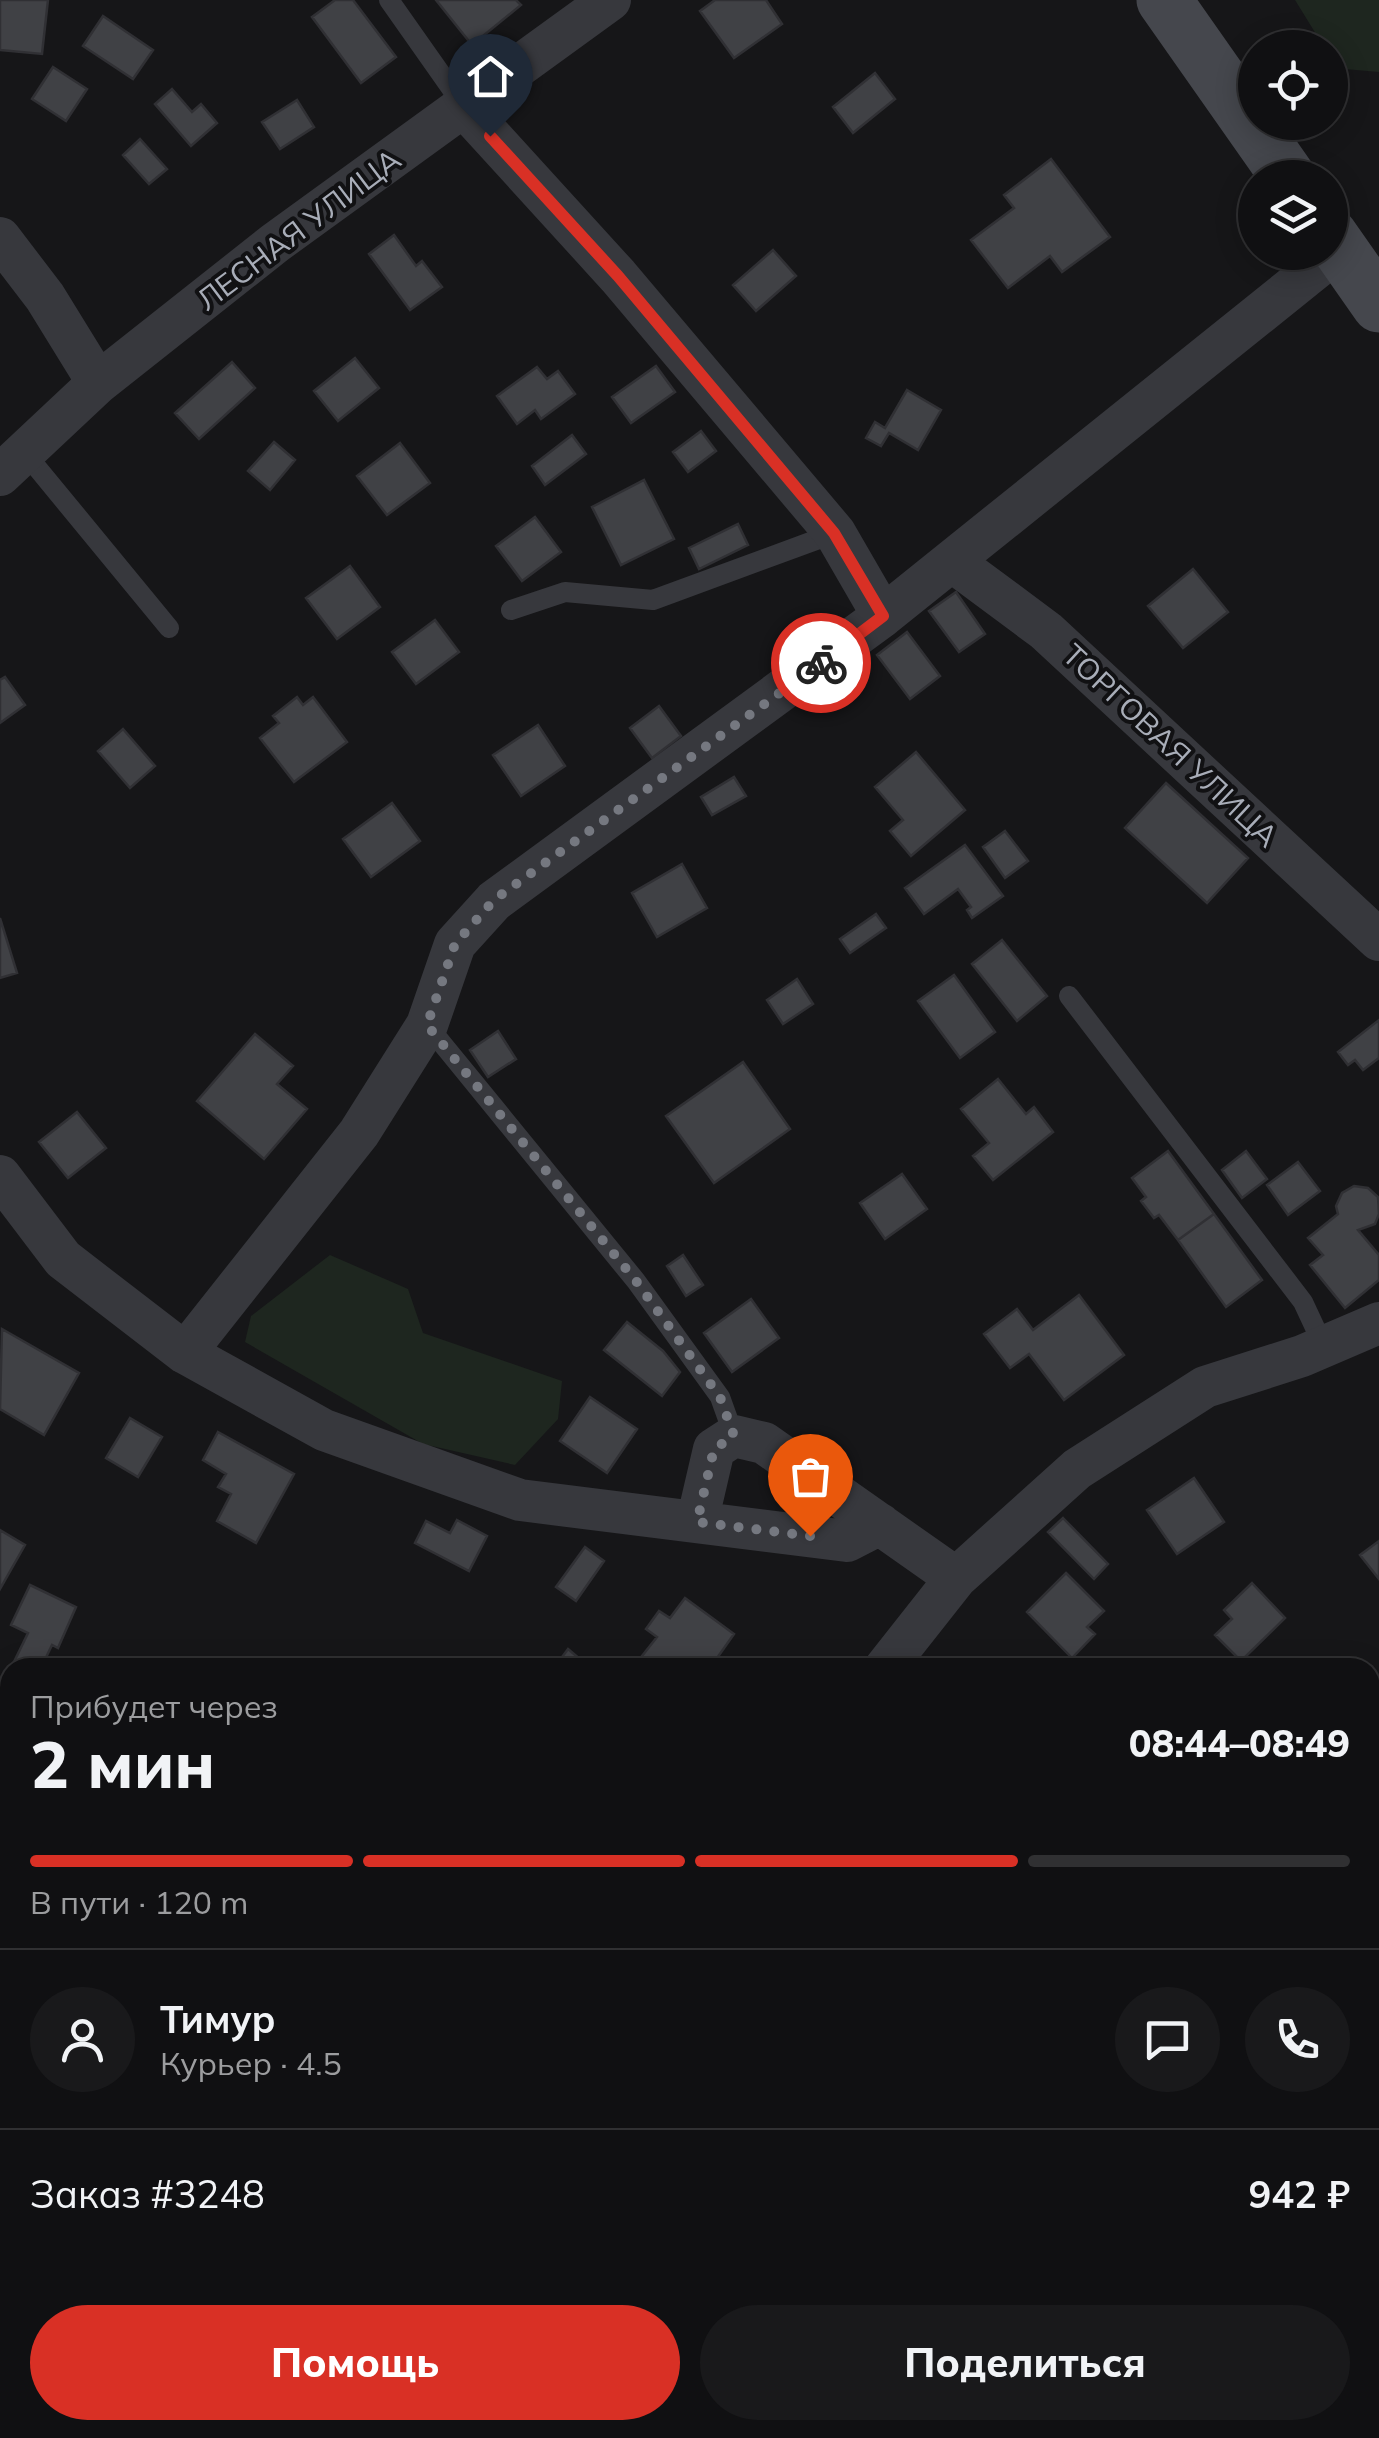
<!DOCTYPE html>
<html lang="ru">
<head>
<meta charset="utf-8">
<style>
  :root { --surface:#101012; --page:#19191b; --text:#f1f3f6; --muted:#9c9d9f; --line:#303032; --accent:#d93025 }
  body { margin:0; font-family:Mulish,sans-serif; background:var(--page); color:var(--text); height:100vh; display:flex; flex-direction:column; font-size:38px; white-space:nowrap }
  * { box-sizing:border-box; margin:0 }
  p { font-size:32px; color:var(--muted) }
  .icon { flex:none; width:55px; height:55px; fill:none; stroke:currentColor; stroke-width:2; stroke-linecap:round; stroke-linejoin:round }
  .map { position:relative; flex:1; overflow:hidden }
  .side { position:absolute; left:0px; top:1658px; width:1380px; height:782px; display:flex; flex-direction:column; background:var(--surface); border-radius:30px 30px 0 0; box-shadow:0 5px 25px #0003,0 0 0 2px var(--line) }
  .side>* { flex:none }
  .buttons { position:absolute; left:1238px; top:30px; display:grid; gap:20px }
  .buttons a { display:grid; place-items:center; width:110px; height:110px; border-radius:50%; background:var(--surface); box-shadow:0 5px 25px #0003,0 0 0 2px var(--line); font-size:50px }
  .pin { position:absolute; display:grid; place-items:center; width:85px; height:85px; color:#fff; margin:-102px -42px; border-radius:50% 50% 50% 0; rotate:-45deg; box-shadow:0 0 10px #0007 }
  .pin .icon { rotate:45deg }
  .courier { position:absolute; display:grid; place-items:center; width:100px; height:100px; margin:-50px; border:8px solid #d93025; border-radius:50%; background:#fff; color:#222; box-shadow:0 2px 12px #0007 }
  .summary em { font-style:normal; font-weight:800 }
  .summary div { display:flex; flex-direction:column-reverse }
  .summary { display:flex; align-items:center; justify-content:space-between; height:170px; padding:0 30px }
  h1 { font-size:65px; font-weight:800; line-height:75px }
  .bar { display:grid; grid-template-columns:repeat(4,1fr); gap:15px 10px; align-content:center; height:120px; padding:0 30px }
  .bar i { height:12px; border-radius:8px; background:var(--line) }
  .bar .selected { background:var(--accent) }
  .bar p { grid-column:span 4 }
  .line { display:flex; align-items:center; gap:25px; padding:0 30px; border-top:2px solid var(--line) }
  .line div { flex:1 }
  .round { display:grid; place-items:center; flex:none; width:105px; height:105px; border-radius:52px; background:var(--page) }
  .cta { display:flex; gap:20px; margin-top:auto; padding:20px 30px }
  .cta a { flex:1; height:115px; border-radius:60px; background:var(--accent); color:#fff; font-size:40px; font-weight:800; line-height:115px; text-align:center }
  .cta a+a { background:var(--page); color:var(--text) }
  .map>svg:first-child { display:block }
  .green { fill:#1e261f }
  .building { fill:#404145; stroke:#303034; stroke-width:2.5 }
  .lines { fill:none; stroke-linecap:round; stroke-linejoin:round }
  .service { stroke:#37383d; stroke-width:20 }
  .minor { stroke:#37383d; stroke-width:42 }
  .secondary { stroke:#45474d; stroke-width:55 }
  .done { stroke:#757880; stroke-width:10; stroke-dasharray:0 18 }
  .route { stroke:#d93025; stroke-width:12 }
  .labels { text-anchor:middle; stroke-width:8; stroke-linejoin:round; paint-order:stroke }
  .street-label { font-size:30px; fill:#a8adb8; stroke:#111113 }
</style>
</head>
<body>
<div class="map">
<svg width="1379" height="2438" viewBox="0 0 1379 2438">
  <rect width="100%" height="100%" fill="#161618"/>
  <!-- green -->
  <path class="green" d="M1295,0H1379V72L1333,68L1330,48L1324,47Z
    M330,1255L408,1289L423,1333L562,1381L558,1419L515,1465L423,1444L245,1342L251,1316Z"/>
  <!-- building -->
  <path class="building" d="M0,0H48L42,54L0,50Z
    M335,0H353L396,57L361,83L312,17Z
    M436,0H516L521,5L472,45Z
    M715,0H766L782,24L734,58L700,11Z
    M103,16L153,50L133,79L83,46Z
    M53,67L87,89L66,121L32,99Z
    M875,73L895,99L853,133L833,107Z
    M172,89L192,112L201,104L217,123L191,146L155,104Z
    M297,100L314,127L280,149L262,122Z
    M140,139L167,169L149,184L123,155Z
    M1051,159L1110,237L1062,272L1050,256L1008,288L971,240L1014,208L1004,195Z
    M394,235L416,266L422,261L442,287L410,310L369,254Z
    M773,250L796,276L756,311L733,285Z
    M355,358L379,388L338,421L314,391Z
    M232,362L255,388L199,439L175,413Z
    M656,366L675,392L631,423L612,397Z
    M537,367L547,379L558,371L575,394L541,419L535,410L517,424L497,396Z
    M907,390L941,410L918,450L889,433L881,446L866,438L875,422L885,428Z
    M701,431L716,451L688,472L673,452Z
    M572,435L586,454L545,485L532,466Z
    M274,442L295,460L270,490L248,471Z
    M400,443L430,483L387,515L357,476Z
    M644,480L674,539L621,565L592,507Z
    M535,517L561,552L522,581L496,546Z
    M738,524L748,545L699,569L689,548Z
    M350,566L380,607L337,639L306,598Z
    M1193,569L1228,612L1183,648L1148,606Z
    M956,592L985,634L959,652L929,611Z
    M435,620L459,652L416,684L392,652Z
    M907,632L940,676L910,699L877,655Z
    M5,677L25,705L0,723V680Z
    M297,697L303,705L313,697L347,742L294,782L260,738L279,723L273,716Z
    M659,706L681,736L652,758L630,728Z
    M538,725L565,766L521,796L493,755Z
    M123,729L155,766L130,788L98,751Z
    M916,752L965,810L911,856L890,831L903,820L875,787Z
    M734,777L746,796L712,815L701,797Z
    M1166,783L1248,858L1207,903L1125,828Z
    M392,803L420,841L371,877L343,839Z
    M1005,831L1028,861L1005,878L983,847Z
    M965,845L1003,896L972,918L967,910L971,907L958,889L924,914L905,888Z
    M682,864L707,908L657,937L632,893Z
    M876,914L886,928L850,953L840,939Z
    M0,918L17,973L0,978Z
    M1002,940L1047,996L1017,1021L972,964Z
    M954,975L995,1032L960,1058L918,1001Z
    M797,979L813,1004L783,1024L767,1000Z
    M1379,1020V1058L1363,1070L1355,1060L1348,1065L1338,1052Z
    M498,1031L516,1059L488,1077L470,1050Z
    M255,1034L293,1066L277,1084L307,1109L264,1159L197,1101Z
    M743,1062L790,1129L714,1183L666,1116Z
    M998,1079L1026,1114L1034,1107L1053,1132L993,1180L973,1156L989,1143L961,1109Z
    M77,1112L106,1148L68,1178L39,1142Z
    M1168,1151L1214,1214L1178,1240L1159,1215L1154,1218L1141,1201L1146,1197L1132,1178Z
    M1246,1151L1267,1179L1242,1198L1222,1170Z
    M1298,1162L1320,1191L1288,1215L1267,1185Z
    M902,1174L927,1209L885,1239L860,1203Z
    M1354,1186L1368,1188L1378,1197L1379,1214L1375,1224L1358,1230L1379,1255V1280L1345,1308L1310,1265L1323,1255L1308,1238L1338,1214L1336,1206L1342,1193Z
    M1214,1214L1262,1280L1226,1307L1178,1240Z
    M683,1255L703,1285L686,1296L667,1266Z
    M1079,1295L1124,1355L1064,1400L1029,1354L1010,1368L984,1334L1017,1309L1033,1330Z
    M751,1299L779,1338L732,1372L704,1333Z
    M627,1322L663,1351L680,1372L662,1396L604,1350Z
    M2,1329L79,1373L44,1435L0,1409Z
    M590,1397L637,1429L607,1473L560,1441Z
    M130,1418L162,1437L138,1477L106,1458Z
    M218,1432L294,1474L256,1543L217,1521L231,1494L218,1487L226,1474L203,1460Z
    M1194,1478L1224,1522L1177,1554L1147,1510Z
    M1063,1518L1108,1564L1094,1579L1048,1532Z
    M457,1520L487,1536L469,1571L415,1543L426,1521L450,1533Z
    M0,1530L25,1545L0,1589Z
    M1379,1541V1579L1360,1555Z
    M585,1547L604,1561L576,1601L556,1587Z
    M1066,1573L1104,1611L1087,1627L1095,1634L1072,1658L1027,1612Z
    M1252,1583L1285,1618L1241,1661L1215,1635L1232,1619L1224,1610Z
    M30,1585L76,1607L58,1648L52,1645L41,1668H11L28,1633L11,1625Z
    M685,1598L734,1634L710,1668H658L642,1656L657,1637L646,1629L659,1611L670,1618Z
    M568,1649L587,1665L585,1668H554Z
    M0,1773L10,1779V1807L0,1801Z
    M1370,2093L1379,2099L1378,2175L1370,2169Z"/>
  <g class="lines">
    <!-- service -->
    <path class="service" d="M389,0L465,108
      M25,453L169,628
      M511,610L565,592L653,600L835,533
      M1069,996L1303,1302L1324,1347
      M427,1025L636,1281L720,1397L734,1436
      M0,2040L10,2050
      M53,2430L57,2438"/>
    <!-- minor -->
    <path class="minor" d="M465,108L618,276L835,533L883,616
      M0,238L45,297L98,383
      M0,475L98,383L275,243L610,0
      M953,562L1046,631L1379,940
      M0,1176L63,1259L185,1353L324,1430L520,1500L847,1541L880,1524
      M185,1353L359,1133L427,1025L455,944L494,901L883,616L1340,249
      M697,1522L714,1449L734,1436L764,1443L956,1578
      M885,1668L956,1578L1077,1469L1205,1387L1302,1356L1379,1323
      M1370,1978L1379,1977
      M0,2434L10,2427"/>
    <!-- secondary -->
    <path class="secondary" d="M1164,0L1289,178
      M1330,235L1379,305"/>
  </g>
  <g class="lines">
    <!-- done -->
    <path class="done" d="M810,1536L697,1522L714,1449L734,1436L720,1397L636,1281L427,1025L455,944L494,900L821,663"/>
    <!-- route -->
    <path class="route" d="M490,136L618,276L834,533L883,616L821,663"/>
  </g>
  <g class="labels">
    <!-- street labels -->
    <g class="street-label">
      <text transform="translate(299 230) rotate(-37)" y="10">ЛЕСНАЯ УЛИЦА</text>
      <text transform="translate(1170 746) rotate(43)" y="10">ТОРГОВАЯ УЛИЦА</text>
    </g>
  </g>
</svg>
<div class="buttons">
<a><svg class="icon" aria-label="locate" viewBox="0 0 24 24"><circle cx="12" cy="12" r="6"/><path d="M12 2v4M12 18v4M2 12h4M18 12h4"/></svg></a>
<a><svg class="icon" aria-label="layers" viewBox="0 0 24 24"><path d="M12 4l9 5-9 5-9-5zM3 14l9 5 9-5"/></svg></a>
</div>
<div class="pin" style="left:810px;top:1536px;background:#ea580c"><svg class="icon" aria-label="bag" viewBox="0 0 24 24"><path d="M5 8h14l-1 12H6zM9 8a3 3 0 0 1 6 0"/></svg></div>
<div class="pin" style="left:490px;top:136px;background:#1f2937"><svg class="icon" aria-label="home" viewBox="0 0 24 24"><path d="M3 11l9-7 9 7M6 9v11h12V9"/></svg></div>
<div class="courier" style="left:821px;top:663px"><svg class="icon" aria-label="bike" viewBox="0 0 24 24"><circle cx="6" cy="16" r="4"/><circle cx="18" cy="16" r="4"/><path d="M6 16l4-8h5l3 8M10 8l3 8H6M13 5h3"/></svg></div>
<section class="side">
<div class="summary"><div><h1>2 мин</h1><p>Прибудет через</p></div><em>08:44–08:49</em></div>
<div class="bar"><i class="selected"></i><i class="selected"></i><i class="selected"></i><i></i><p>В пути · 120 m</p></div>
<div class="line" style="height:180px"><a class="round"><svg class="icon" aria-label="person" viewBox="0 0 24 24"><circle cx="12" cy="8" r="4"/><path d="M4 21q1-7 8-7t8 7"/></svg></a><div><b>Тимур</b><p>Курьер · 4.5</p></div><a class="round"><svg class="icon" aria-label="chat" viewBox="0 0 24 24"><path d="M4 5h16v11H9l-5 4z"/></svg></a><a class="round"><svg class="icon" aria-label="phone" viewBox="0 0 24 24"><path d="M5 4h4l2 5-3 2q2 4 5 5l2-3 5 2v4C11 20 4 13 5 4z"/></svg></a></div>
<div class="line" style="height:130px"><div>Заказ #3248</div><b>942 ₽</b></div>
<div class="cta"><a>Помощь</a><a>Поделиться</a></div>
</section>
</div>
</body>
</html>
